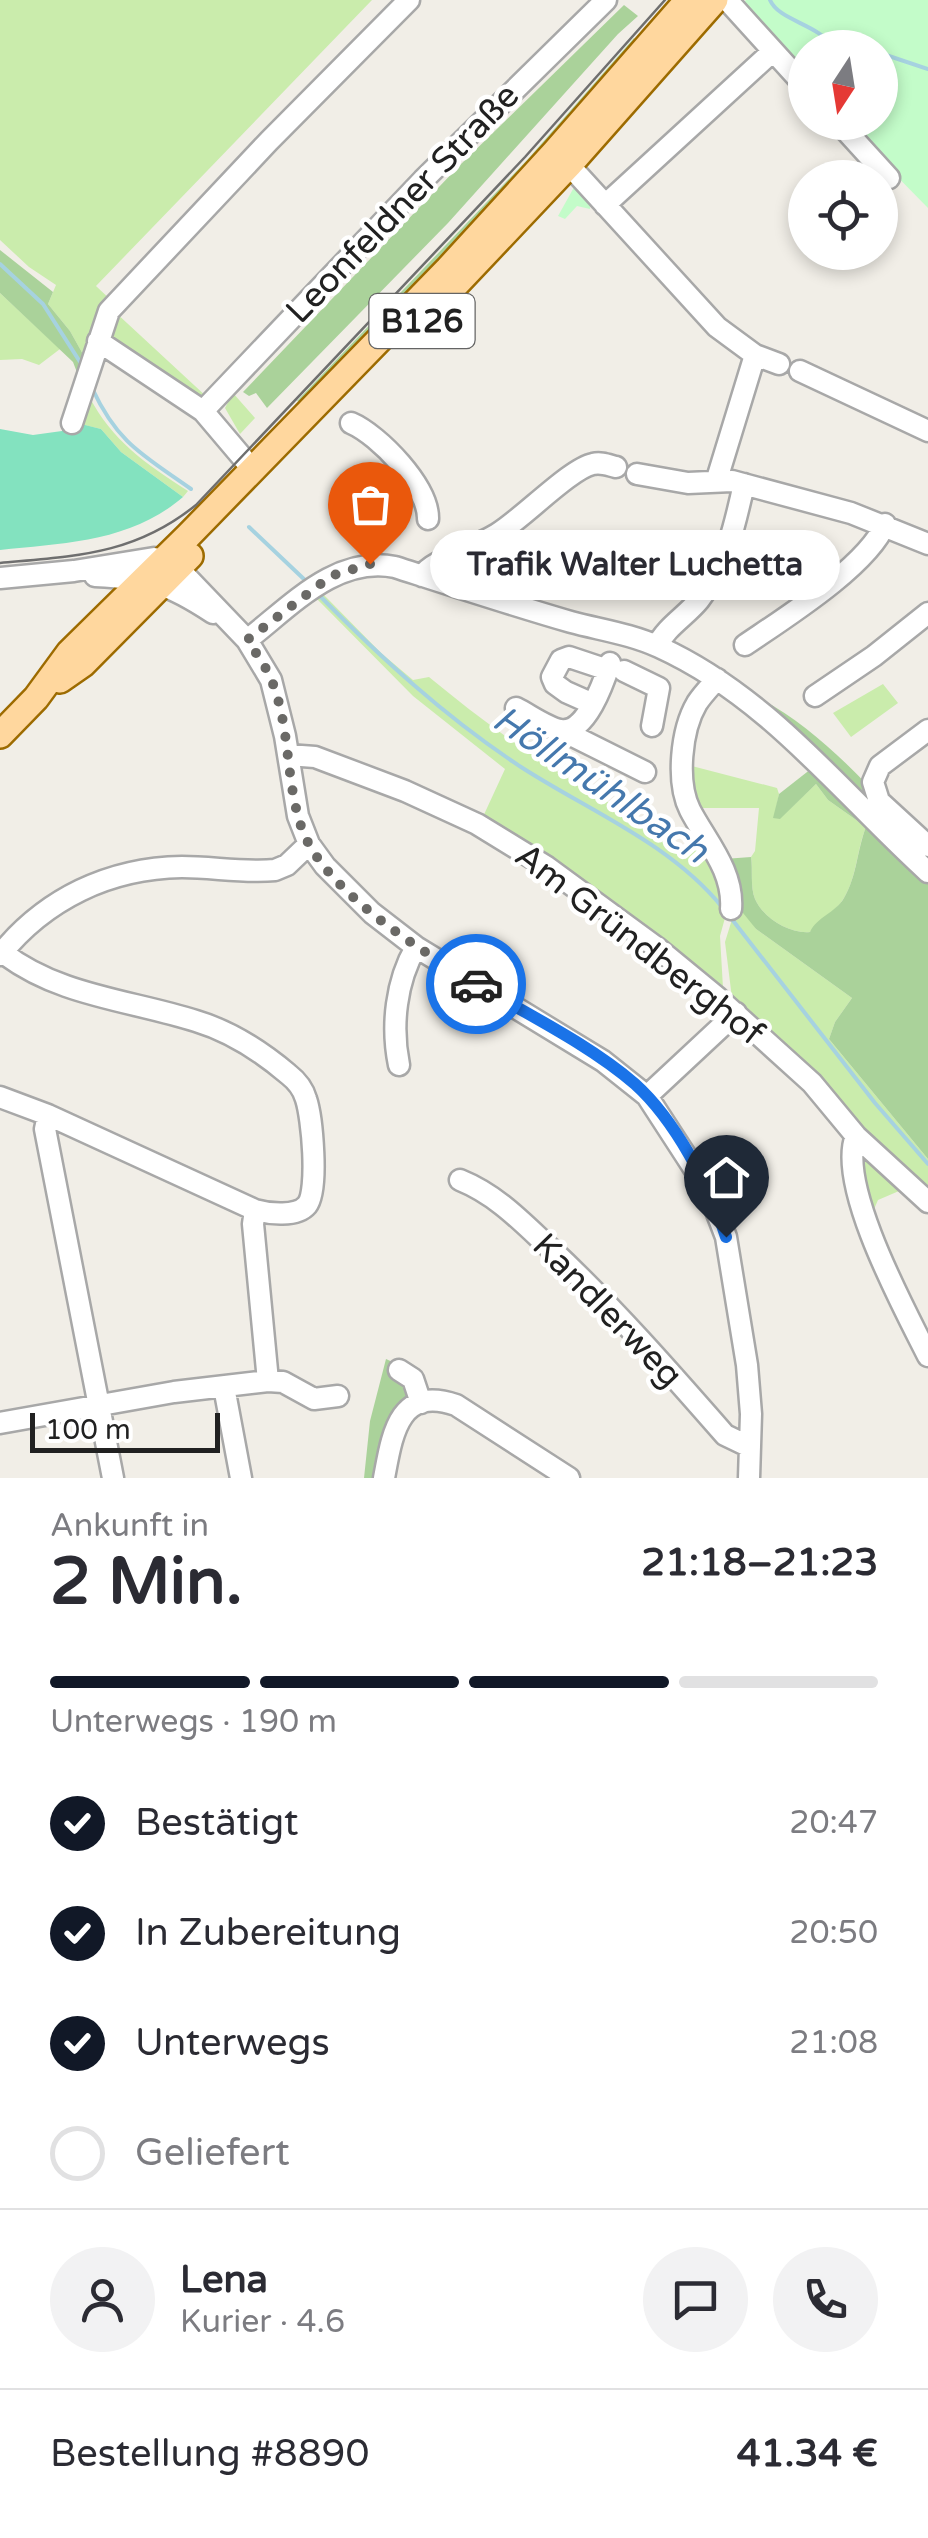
<!DOCTYPE html>
<html lang="de">
<head>
<meta charset="utf-8">
<style>
  :root { --surface:#fff; --page:#f2f2f3; --text:#2b2b33; --muted:#7c7c81; --line:#e1e1e2; --accent:#111827 }
  body { margin:0; font-family:"Varela Round",sans-serif; background:var(--page); color:var(--text); height:100vh; display:flex; flex-direction:column; font-size:38px; white-space:nowrap }
  * { box-sizing:border-box; margin:0 }
  p { font-size:32px; color:var(--muted) }
  .icon { flex:none; width:55px; height:55px; fill:none; stroke:currentColor; stroke-width:2; stroke-linecap:round; stroke-linejoin:round }
  .map { position:relative; height:1478px; overflow:hidden }
  .sheet { display:flex; flex-direction:column; background:var(--surface); flex:1 }
  .sheet>* { flex:none }
  .needle { width:65px; rotate:192deg }
  .fabs { position:absolute; left:788px; top:30px; display:grid; gap:20px }
  .fabs a { display:grid; place-items:center; width:110px; height:110px; border-radius:50%; background:var(--surface); box-shadow:0 5px 15px #0003; font-size:50px }
  .scale { position:absolute; left:30px; bottom:25px; width:190px; box-sizing:border-box; padding-left:10px; border:5px solid #212121; border-top:0; font-size:28px; line-height:35px; white-space:nowrap; color:#212121; -webkit-text-stroke:8px #fff; paint-order:stroke }
  .pin { position:absolute; display:grid; place-items:center; width:85px; height:85px; color:#fff; margin:-102px -42px; border-radius:50% 50% 50% 0; rotate:-45deg; box-shadow:0 0 10px #0007 }
  .pin .icon { rotate:45deg }
  .courier { position:absolute; display:grid; place-items:center; width:100px; height:100px; margin:-50px; border:8px solid #1a73e8; border-radius:50%; background:#fff; color:#222; box-shadow:0 2px 12px #0007 }
  .bubble { position:absolute; height:70px; border-radius:35px; background:var(--surface); box-shadow:0 5px 15px #0003; font-size:32px; font-weight:800; line-height:70px; text-align:center }
  .summary em { font-style:normal; font-weight:800 }
  .summary div { display:flex; flex-direction:column-reverse }
  .summary { display:flex; align-items:center; justify-content:space-between; height:170px; padding:0 50px }
  h1 { font-size:65px; font-weight:800; line-height:75px }
  .bar { display:grid; grid-template-columns:repeat(4,1fr); gap:15px 10px; align-content:center; height:120px; padding:0 50px }
  .bar i { height:12px; border-radius:8px; background:var(--line) }
  .bar .on { background:var(--accent) }
  .bar p { grid-column:span 4 }
  .line { display:flex; align-items:center; gap:25px; padding:0 50px; border-top:2px solid var(--line) }
  .line div { flex:1 }
  .round { display:grid; place-items:center; flex:none; width:105px; height:105px; border-radius:52px; background:var(--page) }
  ol { padding:0 50px; list-style:none }
  li { display:flex; align-items:center; gap:30px; height:110px }
  li p { margin-inline-start:auto }
  li .icon { padding:10px; border-radius:50%; background:var(--accent); color:#fff; stroke-width:4 }
  li:last-child { color:var(--muted) }
  li i { width:55px; height:55px; border:5px solid var(--line); border-radius:50% }
  .map>svg:first-child { display:block }
  .grass { fill:#caecac }
  .forest { fill:#aad29a }
  .park { fill:#c3fcc9 }
  .pitch { fill:#83e2bf }
  .lines { fill:none; stroke-linecap:round; stroke-linejoin:round }
  .stream { stroke:#a6d2e0; stroke-width:4 }
  .minor-casing { stroke:#a8a8a8; stroke-width:25 }
  .major-casing { stroke:#9d6b00; stroke-width:30 }
  .minor { stroke:#fff; stroke-width:20 }
  .major { stroke:#ffd79e; stroke-width:25 }
  .tram { stroke:#6f6f6f; stroke-width:2.5 }
  .done { stroke:#6a6966; stroke-width:10; stroke-dasharray:0 18 }
  .route { stroke:#1a73e8; stroke-width:12 }
  .labels { text-anchor:middle; stroke-width:9; stroke-linejoin:round; paint-order:stroke }
  .shield { fill:#fff; stroke:#646464; stroke-width:2.5 }
  .shield-label { font-size:32px; font-weight:bold; fill:#212121 }
  .street-label { font-size:35px; fill:#212121; stroke:#fff }
  .water-label { font-size:38px; font-style:italic; fill:#4578ad; stroke:#fff }
</style>
</head>
<body>
<div class="map">
<svg width="928" height="1478" viewBox="0 0 928 1478">
  <rect width="100%" height="100%" fill="#f1eee7"/>
  <!-- grass -->
  <path class="grass" d="M0,0H372L96,286L113,302L84,356L70,331L48,304L56,285L29,267L0,240Z
    M0,293L60,349L39,365L22,359L0,360Z
    M114,311L208,398L200,400L110,340Z
    M233,393L255,418L240,434L225,408Z
    M89,396C112,441 146,464 188,491L183,497L121,452L101,429L80,424Z
    M322,593L381,653L413,680L429,677C469,710 510,741 555,770C597,797 640,818 680,850L703,837L728,907L720,936L723,988L719,993L481,821L505,769L413,696L316,598Z
    M883,684L898,703L851,737L833,713Z
    M688,765L777,788L779,794L774,818H780L816,784L828,800L866,827C857,849 857,876 844,898C835,913 820,918 810,932C790,934 764,919 755,899C750,887 753,869 751,857L755,851L759,808H696Z
    M735,896L756,929L852,998L835,1022L829,1039L928,1159V1196L733,1006L725,942L734,913Z
    M862,1152L906,1188L878,1200L871,1216L859,1154Z"/>
  <!-- forest -->
  <path class="forest" d="M624,5L638,16L618,34L448,223L267,408L256,393L249,396L243,392L460,165Z
    M634,38L639,43L325,385L299,402L297,401L528,159Z
    M0,250L53,292L48,304L70,331L84,356L78,375L73,362L0,293Z
    M738,688C814,719 875,792 928,853V866Z
    M816,765L928,878V1159L829,1039L835,1022L852,998L756,929L739,908L724,859L751,857C753,869 750,887 755,899C764,919 790,934 810,932C817,917 835,913 844,898C857,876 857,850 866,827L828,800L816,784L780,819L773,818L779,794Z
    M386,1359L410,1370L407,1401L378,1478H364L370,1421Z"/>
  <!-- park -->
  <path class="park" d="M746,0H928V208L869,148L873,143L853,123L880,122V48H805V70L791,54L780,49L742,4Z
    M577,182L590,199V209L577,206L565,219L558,216Z"/>
  <!-- pitch -->
  <path class="pitch" d="M65,420L101,429L121,452L183,497C131,542 65,543 0,550V429L33,435L62,431Z"/>
  <g class="lines">
    <!-- stream -->
    <path class="stream" d="M770,0C779,21 819,24 834,48
      M857,48L869,43L875,48
      M880,53L928,69
      M0,264L43,304L82,365
      M92,388C118,444 143,455 191,489
      M249,527L307,582
      M317,593C380,657 445,717 521,767C589,811 670,843 722,907
      M731,918L875,1103L928,1164"/>
    <defs>
      <path id="minor" d="M727,0L805,86
        M838,122L889,178
        M569,165L717,327L755,355L779,364
        M605,205L773,51
        M98,341L203,411L253,470
        M800,371L928,431
        M203,411L423,180L606,0
        M72,423L109,311L269,141L409,0
        M351,423C379,435 429,487 428,519
        M637,474L688,483L732,481L851,513L928,544
        M717,479L755,355
        M95,576C150,579 166,582 213,613
        M422,576C430,561 479,546 497,534C522,519 571,468 593,464C601,462 608,465 616,467
        M0,578L74,571L154,558L178,568L247,640L271,680L285,736L298,816L309,844L325,866L372,913L416,947L603,1061L647,1096L708,1190L726,1237L747,1365L751,1414L749,1478
        M247,640C290,607 336,555 395,567C454,586 512,605 571,622C601,630 631,634 659,647C769,697 841,793 928,872
        M745,645C783,619 868,566 885,524
        M657,646C666,627 686,616 699,600C726,566 735,525 744,484
        M624,671L659,688L652,726
        M717,679C710,687 703,694 697,703C681,730 676,782 690,810C706,841 734,871 731,909
        M815,696L874,656L928,613
        M593,704L566,692L555,684L552,677L561,660L569,657L608,670
        M516,708C530,715 546,727 560,730C586,735 604,681 610,663
        M561,730L645,772
        M928,730L880,766L873,782L879,801L928,846
        M288,755L315,757L405,791L477,824L547,867L656,947L718,998L812,1083L856,1136L928,1202
        M0,955C45,899 109,868 182,867C213,867 244,873 275,870L287,865L309,844
        M399,1065C391,1026 396,981 416,947
        M647,1096L736,1013
        M0,1097L48,1115L255,1210C269,1214 297,1217 307,1205C319,1190 312,1117 306,1099C303,1088 297,1081 288,1074C262,1052 229,1031 196,1021C130,1000 58,996 2,952
        M48,1115L45,1129L113,1478
        M856,1136C836,1184 905,1310 928,1356
        M460,1180C497,1195 522,1222 551,1249C613,1307 669,1371 725,1435L750,1447
        M399,1370L413,1379L421,1403
        M268,1381L283,1382L314,1399L338,1396
        M224,1387L241,1478
        M0,1423L174,1392L268,1381L253,1224L255,1210
        M384,1478C392,1436 398,1385 456,1405L569,1478"/>
      <path id="major" d="M411,332L569,165L715,0
        M60,680L83,664L190,556
        M0,735L36,698L69,653L188,536L448,269L555,152L688,0"/>
    </defs>
    <!-- minor casing -->
    <use href="#minor" class="minor-casing"/>
    <!-- major casing -->
    <use href="#major" class="major-casing"/>
    <!-- minor -->
    <use href="#minor" class="minor"/>
    <!-- major -->
    <use href="#major" class="major"/>
    <!-- tram -->
    <path class="tram" d="M0,563C76,556 134,555 196,505L525,157L665,0"/>
  </g>
  <g class="lines">
    <!-- done -->
    <path class="done" d="M370,564L331,576L247,640C256,653 265,665 271,679C291,727 285,781 302,829C325,892 421,950 476,984"/>
    <!-- route -->
    <path class="route" d="M476,984C527,1014 590,1045 635,1084C674,1119 711,1187 726,1237"/>
  </g>
  <g class="labels">
    <!-- shield labels -->
    <rect class="shield" x="369.5" y="294" width="105" height="54" rx="8"/>
    <g class="shield-label">
      <text x="422" y="332">B126</text>
    </g>
    <!-- street labels -->
    <g class="street-label">
      <text transform="translate(402 203) rotate(-46)" y="12">Leonfeldner Straße</text>
      <text transform="translate(640 944) rotate(38)" y="12">Am Gründberghof</text>
      <text transform="translate(608 1310) rotate(46)" y="12">Kandlerweg</text>
    </g>
    <!-- water labels -->
    <g class="water-label">
      <text transform="translate(601 784) rotate(34)" y="13">Höllmühlbach</text>
    </g>
  </g>
</svg>
<div class="fabs">
<a><svg class="needle" viewBox="-14 -14 28 28"><path d="M0-13l5 13h-10z" fill="#e53935"/><path d="M0 13l5-13h-10z" fill="#7c7c81"/></svg></a>
<a><svg class="icon" aria-label="locate" viewBox="0 0 24 24"><circle cx="12" cy="12" r="6"/><path d="M12 2v4M12 18v4M2 12h4M18 12h4"/></svg></a>
</div>
<div class="scale">100 m</div>
<div class="pin" style="left:370px;top:564px;background:#ea580c"><svg class="icon" aria-label="bag" viewBox="0 0 24 24"><path d="M5 8h14l-1 12H6zM9 8a3 3 0 0 1 6 0"/></svg></div>
<div class="pin" style="left:726px;top:1237px;background:#1f2937"><svg class="icon" aria-label="home" viewBox="0 0 24 24"><path d="M3 11l9-7 9 7M6 9v11h12V9"/></svg></div>
<div class="courier" style="left:476px;top:984px"><svg class="icon" aria-label="car" viewBox="0 0 24 24"><path d="M5 17H2v-5l4-1 3-4h7l3 4 3 1v5h-3M9 17h6M6 11h13"/><circle cx="7" cy="17" r="2"/><circle cx="17" cy="17" r="2"/></svg></div>
<div class="bubble" style="left:430px;top:530px;width:410px">Trafik Walter Luchetta</div>
</div>
<section class="sheet">
<div class="summary"><div><h1>2 Min.</h1><p>Ankunft in</p></div><em>21:18–21:23</em></div>
<div class="bar"><i class="on"></i><i class="on"></i><i class="on"></i><i></i><p>Unterwegs · 190 m</p></div>
<ol>
<li><svg class="icon" aria-label="check" viewBox="0 0 24 24"><path d="M5 12l5 5 9-10"/></svg>Bestätigt<p>20:47</p></li>
<li><svg class="icon" aria-label="check" viewBox="0 0 24 24"><path d="M5 12l5 5 9-10"/></svg>In Zubereitung<p>20:50</p></li>
<li><svg class="icon" aria-label="check" viewBox="0 0 24 24"><path d="M5 12l5 5 9-10"/></svg>Unterwegs<p>21:08</p></li>
<li><i></i>Geliefert</li>
</ol>
<div class="line" style="height:180px"><a class="round"><svg class="icon" aria-label="person" viewBox="0 0 24 24"><circle cx="12" cy="8" r="4"/><path d="M4 21q1-7 8-7t8 7"/></svg></a><div><b>Lena</b><p>Kurier · 4.6</p></div><a class="round"><svg class="icon" aria-label="chat" viewBox="0 0 24 24"><path d="M4 5h16v11H9l-5 4z"/></svg></a><a class="round"><svg class="icon" aria-label="phone" viewBox="0 0 24 24"><path d="M5 4h4l2 5-3 2q2 4 5 5l2-3 5 2v4C11 20 4 13 5 4z"/></svg></a></div>
<div class="line" style="height:130px"><div>Bestellung #8890</div><b>41.34 €</b></div>
</section>
</body>
</html>
